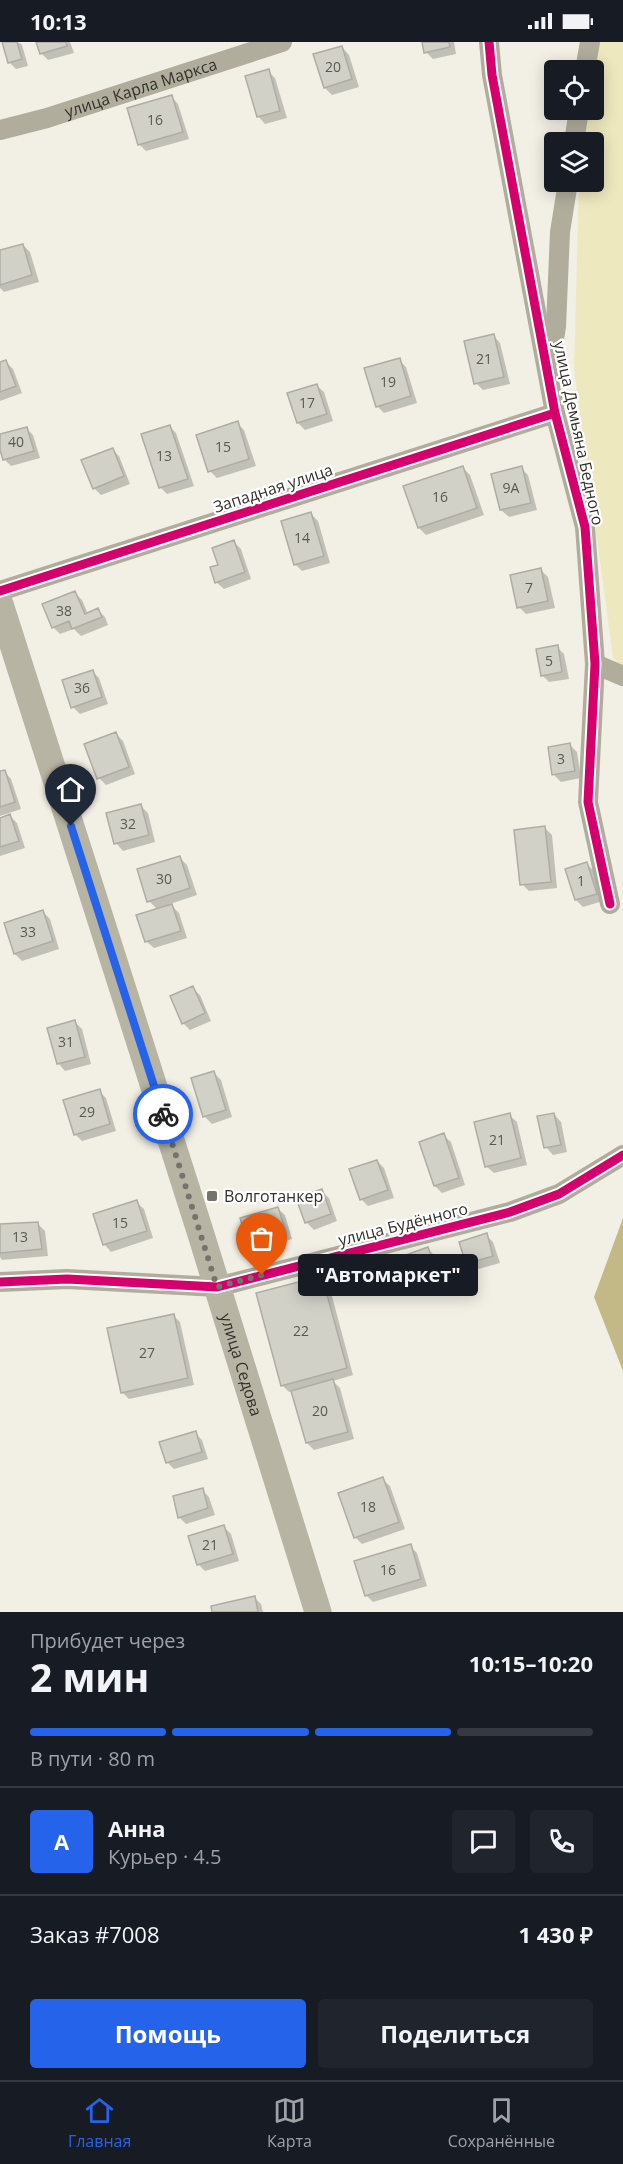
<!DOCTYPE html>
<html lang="ru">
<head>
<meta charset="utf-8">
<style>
  :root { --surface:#171b24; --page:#20242c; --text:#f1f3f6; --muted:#9ea1a6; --line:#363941; --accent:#2563eb }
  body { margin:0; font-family:"Open Sans",sans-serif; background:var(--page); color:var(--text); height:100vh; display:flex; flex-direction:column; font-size:22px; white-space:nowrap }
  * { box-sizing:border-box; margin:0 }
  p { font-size:20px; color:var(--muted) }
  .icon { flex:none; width:33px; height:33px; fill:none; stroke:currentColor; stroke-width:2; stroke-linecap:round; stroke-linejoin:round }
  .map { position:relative; height:1570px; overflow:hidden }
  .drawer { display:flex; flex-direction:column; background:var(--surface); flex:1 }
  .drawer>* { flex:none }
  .buttons { position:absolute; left:544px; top:18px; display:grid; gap:12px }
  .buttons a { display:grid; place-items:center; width:60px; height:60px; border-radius:6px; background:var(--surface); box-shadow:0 3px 15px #0003; font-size:30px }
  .pin { position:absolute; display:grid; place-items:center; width:51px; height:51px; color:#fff; margin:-62px -26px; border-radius:50% 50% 50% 0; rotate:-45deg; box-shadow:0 0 6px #0007 }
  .pin .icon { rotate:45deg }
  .courier { position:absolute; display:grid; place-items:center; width:60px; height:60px; margin:-30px; border:4px solid #2563eb; border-radius:50%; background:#fff; color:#222; box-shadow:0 2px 8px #0007 }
  .bubble { position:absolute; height:42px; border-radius:6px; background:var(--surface); box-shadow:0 3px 15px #0003; font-size:20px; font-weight:700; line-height:42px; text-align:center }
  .head em { font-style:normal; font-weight:700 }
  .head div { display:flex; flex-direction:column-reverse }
  .head { display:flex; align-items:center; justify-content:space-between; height:102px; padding:0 30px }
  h1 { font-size:39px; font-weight:700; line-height:45px }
  .bar { display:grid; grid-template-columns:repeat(4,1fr); gap:9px 6px; align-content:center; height:72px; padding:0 30px }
  .bar i { height:8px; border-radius:4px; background:var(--line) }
  .bar .on { background:var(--accent) }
  .bar p { grid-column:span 4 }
  .line { display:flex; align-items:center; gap:15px; padding:0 30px; border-top:2px solid var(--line) }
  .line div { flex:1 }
  .round { display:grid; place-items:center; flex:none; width:63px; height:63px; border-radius:6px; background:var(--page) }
  .primary-button { display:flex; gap:12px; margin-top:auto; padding:12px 30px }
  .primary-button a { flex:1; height:69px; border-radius:6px; background:var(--accent); color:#fff; font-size:24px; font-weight:700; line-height:69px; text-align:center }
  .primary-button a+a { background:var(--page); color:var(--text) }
  .status { display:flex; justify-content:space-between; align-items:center; height:42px; padding:0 30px; background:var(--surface); direction:ltr }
  .status svg { height:16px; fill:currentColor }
  .dock { display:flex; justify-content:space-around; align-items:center; height:84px; border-top:2px solid var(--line); background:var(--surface); font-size:16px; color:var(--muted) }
  .dock a { display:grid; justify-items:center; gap:3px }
  .dock .on { color:var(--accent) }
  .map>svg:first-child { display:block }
  .green { fill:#eee8bf }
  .water { fill:#c2b986 }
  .shadow { fill:#0003 }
  .building { fill:#d2d1c8; stroke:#aeada5; stroke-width:1.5 }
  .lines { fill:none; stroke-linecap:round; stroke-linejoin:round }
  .street { stroke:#b0ad9d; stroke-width:20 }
  .secondary { stroke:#b8b4a4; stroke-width:27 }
  .cycleway-casing { stroke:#fff; stroke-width:13 }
  .cycleway { stroke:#d6006c; stroke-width:9 }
  .done { stroke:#75746b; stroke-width:6; stroke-dasharray:0 10.8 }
  .route { stroke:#2563eb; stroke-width:8 }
  .poi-dot { fill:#75746b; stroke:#fff; stroke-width:2 }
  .labels { text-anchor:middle; stroke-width:4.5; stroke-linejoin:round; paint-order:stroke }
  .number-label { font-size:14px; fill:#5a5951 }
  .street-label { font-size:16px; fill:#323129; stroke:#fff }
  .poi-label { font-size:16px; fill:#323129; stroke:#fff; text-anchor:start }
</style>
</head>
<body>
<div class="status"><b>10:13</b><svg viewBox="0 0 49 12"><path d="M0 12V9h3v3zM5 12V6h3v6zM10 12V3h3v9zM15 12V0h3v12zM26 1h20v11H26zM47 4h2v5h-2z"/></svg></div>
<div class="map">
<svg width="623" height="1570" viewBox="0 0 623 1570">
  <rect width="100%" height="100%" fill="#f2f0e5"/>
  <!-- green -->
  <path class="green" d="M595,0H623V626L613,615L574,327L579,140H594V100H579L581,68H594Z"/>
  <!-- water -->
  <path class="water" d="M623,1176V1329L594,1255Z"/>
  <!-- shadow -->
  <path class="shadow" d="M3,0H18L22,3L28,24L16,27L9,20Z
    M38,0H70L74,11L48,18L41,11Z
    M424,0H454L456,12L433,17L426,10Z
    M342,5L349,13L359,45L332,53L325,46Z
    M268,29L275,36L287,76L265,82L258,74Z
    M171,54L178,62L189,97L146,109L139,102Z
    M23,203L30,210L39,240L4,250L0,246V210Z
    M493,293L500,301L510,342L483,348L476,341Z
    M399,318L406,325L417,361L384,371L377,364Z
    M6,320L13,327L22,351L0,359V322Z
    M316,343L324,350L333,379L305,388L298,381Z
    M237,381L244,388L256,424L217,436L210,429Z
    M169,384L176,391L194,444L167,452L160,445Z
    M26,386L33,393L40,416L11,424L4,417L0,403V394Z
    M112,407L119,414L130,442L101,453L94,446Z
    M463,426L470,433L484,473L426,493L419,486Z
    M521,426L528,433L537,468L509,475L501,468Z
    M311,472L318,479L330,521L302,529L295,522Z
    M234,500L241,507L251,537L224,547L216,540Z
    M541,528L548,535L555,566L526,572L519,565Z
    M75,551L82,558L88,572L98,568L105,575L108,583L81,594L74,587L60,592L53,585Z
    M557,605L564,612L569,637L549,640L542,633Z
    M92,629L99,636L108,662L80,672L73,665Z
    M116,692L123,699L135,732L106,743L99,736Z
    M570,703L577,710L581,736L561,740L554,733Z
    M4,729L11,737L21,767L0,774V731Z
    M141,764L148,771L155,800L123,809L116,801Z
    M10,774L17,781L25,806L0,814V777Z
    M545,786L552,793L557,846L529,849L522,842Z
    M180,816L187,823L197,853L170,862L179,871L187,896L154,906L146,899L158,868L149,859Z
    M587,822L594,829L603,859L583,865L576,858Z
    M42,869L50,877L59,907L22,919L15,912Z
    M192,946L200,953L211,979L190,988L183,981Z
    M75,980L82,987L91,1022L65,1029L58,1021Z
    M214,1031L221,1038L232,1075L212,1082L204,1074Z
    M99,1049L106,1056L116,1089L82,1099L75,1092Z
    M554,1072L561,1080L567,1110L553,1113L546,1105Z
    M509,1073L517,1080L527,1123L494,1131L486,1124Z
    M443,1093L451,1100L465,1143L442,1151L435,1144Z
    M377,1119L384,1126L394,1156L368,1164L361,1157Z
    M322,1149L329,1156L337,1179L314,1188L307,1181L298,1157Z
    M136,1160L144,1167L153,1196L111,1210L104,1202Z
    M277,1166L285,1173L292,1197L256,1208L249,1201Z
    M38,1182L45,1189L48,1214L2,1218L0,1215V1184Z
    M486,1193L493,1200L500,1221L475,1228L467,1221Z
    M428,1207L435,1214L444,1240L421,1248L414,1241Z
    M321,1235L329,1243L353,1333L333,1339L340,1346L354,1397L314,1408L307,1401L293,1349L289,1350L282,1343Z
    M173,1273L180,1280L194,1343L129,1357L122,1350Z
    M195,1391L202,1398L208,1417L174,1427L167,1420Z
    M382,1437L390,1444L405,1487L362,1502L355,1495Z
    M202,1448L209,1455L215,1473L186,1482L179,1475Z
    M224,1485L231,1492L239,1519L205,1529L198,1522Z
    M410,1504L417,1511L427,1544L373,1560L366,1553Z
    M254,1555L261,1562L263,1570H214Z"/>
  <!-- building -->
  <path class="building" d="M2,0H17L22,17L8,21Z
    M36,0H66L67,4L40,12Z
    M422,0H449L450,5L424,11Z
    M342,4L352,37L324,46L313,12Z
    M269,27L280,69L257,75L245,34Z
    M172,53L183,90L138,103L127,66Z
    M23,202L32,233L0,243V208Z
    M494,292L504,335L474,342L464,299Z
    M400,316L411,354L376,365L364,326Z
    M6,318L16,344L0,350V320Z
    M317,342L327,372L297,381L287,351Z
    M238,379L249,417L208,430L196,393Z
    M170,383L188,437L159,446L141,392Z
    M27,385L34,409L3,418L0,408V392Z
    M113,406L124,434L93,447L81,418Z
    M463,424L477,466L418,486L403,444Z
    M522,424L531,461L500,468L491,432Z
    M311,470L324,514L294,523L281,479Z
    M234,498L245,530L215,541L210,525L218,523L212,506Z
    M541,526L548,559L517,566L510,533Z
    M75,549L85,572L98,566L102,575L72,587L69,579L52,586L42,562Z
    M558,603L562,630L541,634L536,607Z
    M93,628L102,655L71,666L62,638Z
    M116,690L129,725L97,737L84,702Z
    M570,701L575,729L552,733L548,705Z
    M5,728L15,760L0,765V729Z
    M141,762L149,793L114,802L106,771Z
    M10,772L19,799L0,805V776Z
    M545,784L551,840L520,843L514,788Z
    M180,814L190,846L147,860L137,827Z
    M587,820L597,852L575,858L565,827Z
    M172,862L181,889L145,900L136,873Z
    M43,868L53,899L14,912L4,881Z
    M193,944L205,971L182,982L170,954Z
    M75,978L85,1015L57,1022L47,986Z
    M214,1029L226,1068L203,1075L191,1036Z
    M100,1047L110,1082L74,1093L63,1058Z
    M510,1071L521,1116L485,1125L474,1080Z
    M554,1071L561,1103L544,1106L537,1074Z
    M444,1091L459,1136L434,1144L419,1100Z
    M377,1118L388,1148L360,1158L349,1127Z
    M322,1147L331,1172L305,1181L296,1156Z
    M137,1158L147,1189L103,1203L93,1172Z
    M278,1165L286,1190L248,1202L240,1176Z
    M38,1180L42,1207L0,1211V1182Z
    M487,1191L493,1214L466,1222L459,1200Z
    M428,1205L438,1233L413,1242L403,1214Z
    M322,1234L347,1326L281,1344L256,1251Z
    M174,1272L188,1336L121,1351L107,1286Z
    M333,1337L348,1390L306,1401L291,1349Z
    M196,1389L202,1410L166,1421L159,1400Z
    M383,1435L399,1480L354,1496L338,1451Z
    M203,1446L208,1466L178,1476L173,1454Z
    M224,1483L233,1512L197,1523L188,1494Z
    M411,1502L421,1537L365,1554L354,1519Z
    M255,1554L258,1570H212L211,1564Z"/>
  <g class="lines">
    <!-- street -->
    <g class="street">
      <path d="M489,0L492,33L555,371L585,485L595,622L588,760L610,862"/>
      <path d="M585,28L590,0"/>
      <path id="s1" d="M0,88L47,76L282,0"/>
      <path d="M574,100L579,68"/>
      <path d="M551,314L556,285L560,190L568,140"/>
      <path d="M0,549L555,371"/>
      <path d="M595,622L623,634"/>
      <path d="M0,1240L67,1237L217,1245L510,1170L559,1152L623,1113"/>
    </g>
    <!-- secondary -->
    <path class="secondary" id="s2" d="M0,562L199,1186L318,1570"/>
    <defs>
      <path id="cycleway" d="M489,0L492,33L555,371L585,485L595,622L588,760L610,862
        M0,549L555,371
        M0,1240L67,1237L217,1245L510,1170L559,1152L623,1113"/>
    </defs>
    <!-- cycleway casing -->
    <use href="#cycleway" class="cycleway-casing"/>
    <!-- cycleway -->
    <use href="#cycleway" class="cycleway"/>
  </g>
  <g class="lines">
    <!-- done -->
    <path class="done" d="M163,1072L217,1245L262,1233"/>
    <!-- route -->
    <path class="route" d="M71,784L163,1072"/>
  </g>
  <!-- markers -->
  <rect class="poi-dot" x="206" y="1148" width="12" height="12" rx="3"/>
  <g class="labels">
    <!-- number labels -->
    <g class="number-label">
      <text x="333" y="30">20</text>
      <text x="155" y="83">16</text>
      <text x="484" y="322">21</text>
      <text x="388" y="345">19</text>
      <text x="307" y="366">17</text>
      <text x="16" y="405">40</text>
      <text x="223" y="410">15</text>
      <text x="164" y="419">13</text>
      <text x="511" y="451">9А</text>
      <text x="440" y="460">16</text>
      <text x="302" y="501">14</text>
      <text x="529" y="551">7</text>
      <text x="64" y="574">38</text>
      <text x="549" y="624">5</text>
      <text x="82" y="651">36</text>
      <text x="561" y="722">3</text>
      <text x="128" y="787">32</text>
      <text x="164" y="842">30</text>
      <text x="581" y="844">1</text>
      <text x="28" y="895">33</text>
      <text x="66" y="1005">31</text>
      <text x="87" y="1075">29</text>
      <text x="497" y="1103">21</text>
      <text x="120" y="1186">15</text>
      <text x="20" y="1200">13</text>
      <text x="301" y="1294">22</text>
      <text x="147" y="1316">27</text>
      <text x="320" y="1374">20</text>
      <text x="368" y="1470">18</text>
      <text x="210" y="1508">21</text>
      <text x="388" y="1533">16</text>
    </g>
    <!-- street labels -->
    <g class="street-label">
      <text dy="6" stroke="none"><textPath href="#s1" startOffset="147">улица Карла Маркса</textPath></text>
      <text transform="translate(579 391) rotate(78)" y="6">улица Демьяна Бедного</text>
      <text transform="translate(273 446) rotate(-18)" y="6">Западная улица</text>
      <text transform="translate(403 1182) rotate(-14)" y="6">улица Будённого</text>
      <text dy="6" stroke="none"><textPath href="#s2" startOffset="798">улица Седова</textPath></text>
    </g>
    <!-- poi labels -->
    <g class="poi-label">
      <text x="224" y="1160">Волготанкер</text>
    </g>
  </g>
</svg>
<div class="buttons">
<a><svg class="icon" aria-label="locate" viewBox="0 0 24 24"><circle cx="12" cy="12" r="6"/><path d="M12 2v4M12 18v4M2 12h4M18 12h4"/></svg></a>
<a><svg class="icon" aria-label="layers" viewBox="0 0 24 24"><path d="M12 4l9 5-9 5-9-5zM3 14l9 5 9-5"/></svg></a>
</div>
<div class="pin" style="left:262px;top:1233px;background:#ea580c"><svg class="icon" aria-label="bag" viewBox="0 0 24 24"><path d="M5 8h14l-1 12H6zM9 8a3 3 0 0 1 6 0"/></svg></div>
<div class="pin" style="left:71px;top:784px;background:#1f2937"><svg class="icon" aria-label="home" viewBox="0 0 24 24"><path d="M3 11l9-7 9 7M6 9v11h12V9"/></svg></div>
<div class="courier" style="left:163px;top:1072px"><svg class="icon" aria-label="bike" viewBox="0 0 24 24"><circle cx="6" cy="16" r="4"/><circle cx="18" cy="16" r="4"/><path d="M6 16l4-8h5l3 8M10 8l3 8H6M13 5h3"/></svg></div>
<div class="bubble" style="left:298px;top:1212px;width:180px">&quot;Автомаркет&quot;</div>
</div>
<section class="drawer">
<div class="head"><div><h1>2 мин</h1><p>Прибудет через</p></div><em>10:15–10:20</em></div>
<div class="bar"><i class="on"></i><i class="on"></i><i class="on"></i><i></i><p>В пути · 80 m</p></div>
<div class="line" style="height:108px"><b class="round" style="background:var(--accent);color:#fff">А</b><div><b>Анна</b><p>Курьер · 4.5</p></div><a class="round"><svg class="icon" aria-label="chat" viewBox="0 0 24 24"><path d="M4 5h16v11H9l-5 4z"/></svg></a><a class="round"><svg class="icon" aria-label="phone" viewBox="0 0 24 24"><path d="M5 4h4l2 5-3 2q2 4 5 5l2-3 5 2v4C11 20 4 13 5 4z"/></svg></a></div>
<div class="line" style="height:78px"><div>Заказ #7008</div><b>1 430 ₽</b></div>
<div class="primary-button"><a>Помощь</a><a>Поделиться</a></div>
</section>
<nav class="dock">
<a class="on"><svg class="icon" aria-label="home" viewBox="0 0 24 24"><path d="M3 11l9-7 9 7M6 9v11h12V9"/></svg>Главная</a>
<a><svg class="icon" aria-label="map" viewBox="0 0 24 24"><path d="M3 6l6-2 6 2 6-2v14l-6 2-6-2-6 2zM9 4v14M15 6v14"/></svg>Карта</a>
<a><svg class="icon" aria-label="saved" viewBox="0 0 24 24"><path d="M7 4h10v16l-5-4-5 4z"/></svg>Сохранённые</a>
</nav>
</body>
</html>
